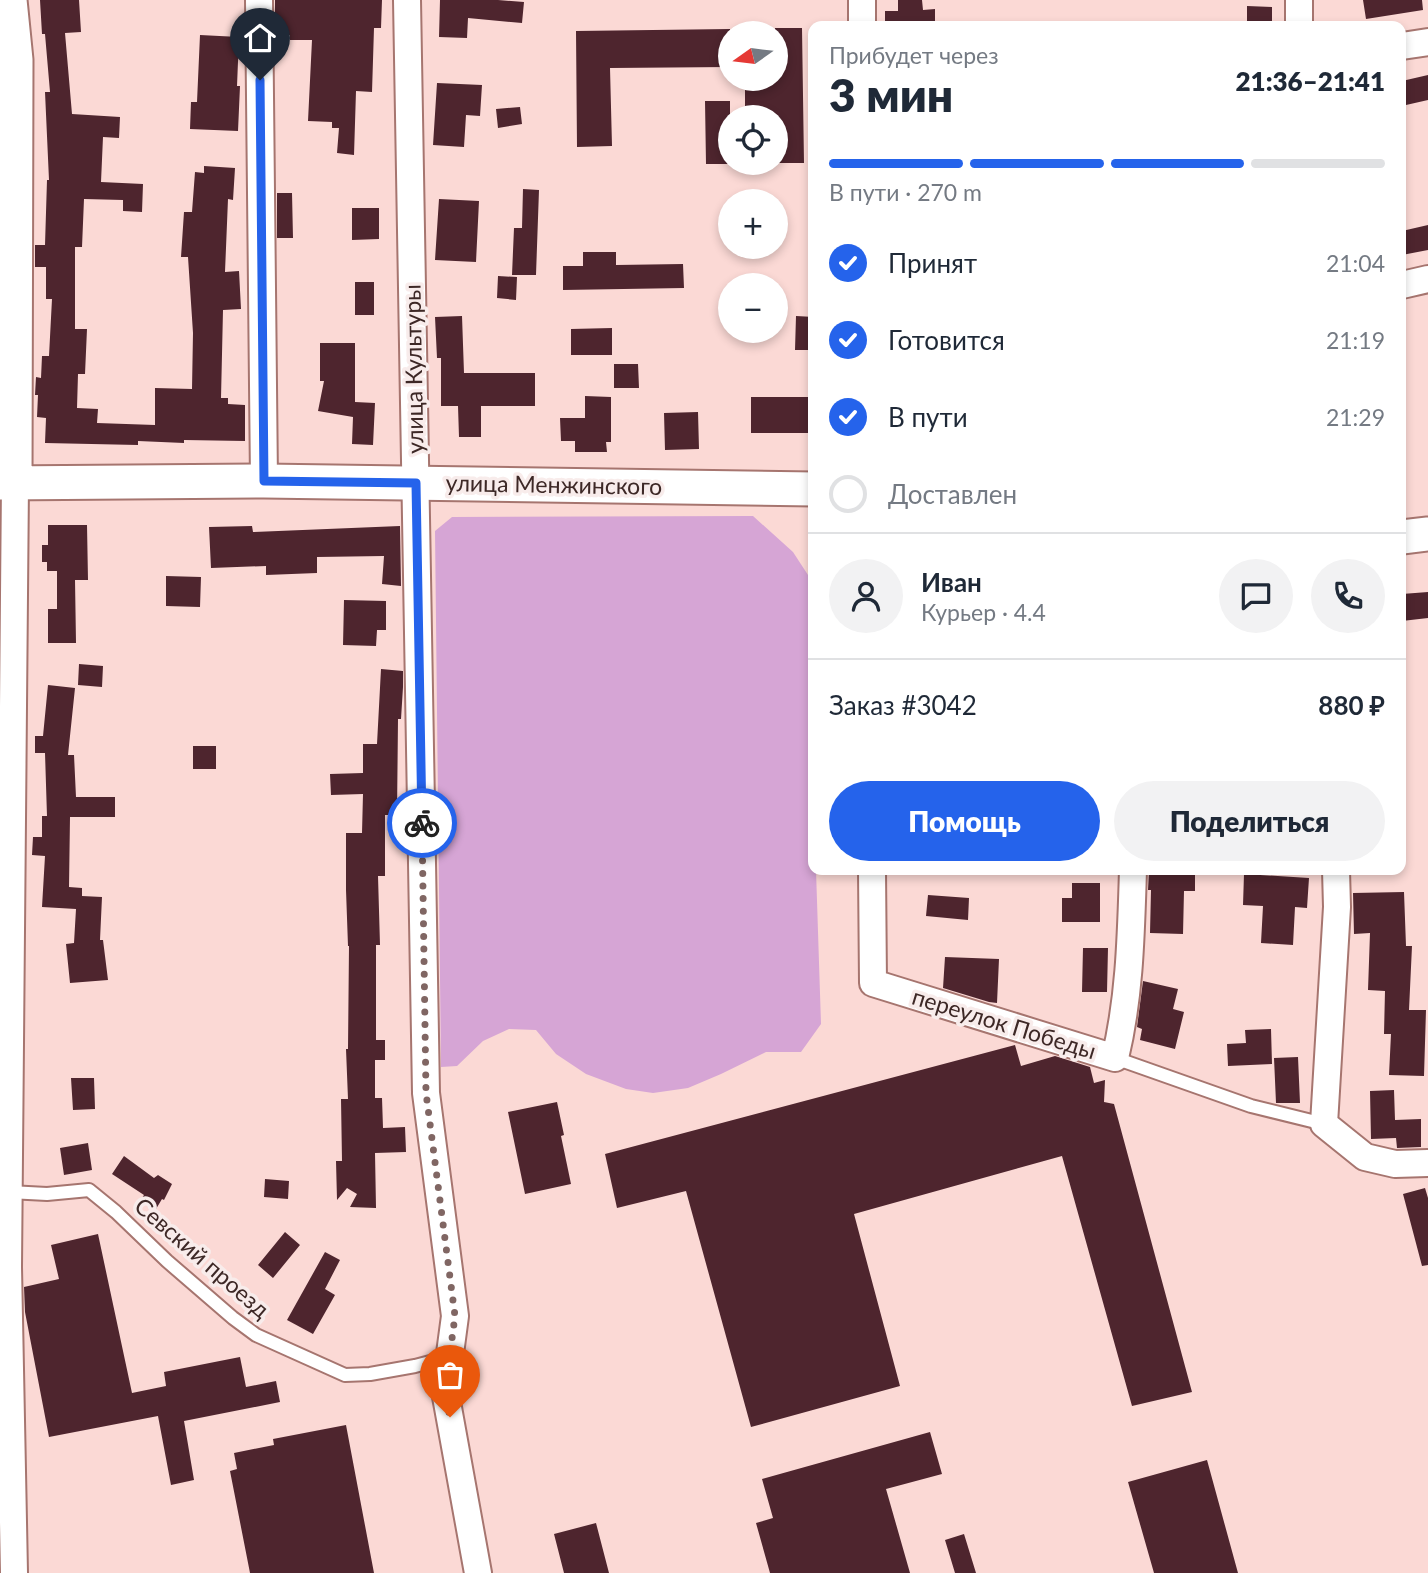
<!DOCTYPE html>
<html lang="ru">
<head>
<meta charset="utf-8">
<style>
  :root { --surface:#fff; --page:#f2f2f3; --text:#1f2937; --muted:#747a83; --line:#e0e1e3; --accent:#2563eb }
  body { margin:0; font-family:Lato,sans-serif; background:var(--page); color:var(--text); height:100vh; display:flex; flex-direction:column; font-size:26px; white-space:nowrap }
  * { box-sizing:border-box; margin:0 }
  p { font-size:23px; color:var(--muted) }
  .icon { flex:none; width:38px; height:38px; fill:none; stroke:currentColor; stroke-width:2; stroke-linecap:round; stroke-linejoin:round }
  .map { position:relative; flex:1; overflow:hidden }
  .drawer { position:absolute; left:808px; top:21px; width:598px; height:854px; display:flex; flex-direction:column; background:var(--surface); border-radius:14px; box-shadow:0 4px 10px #0003 }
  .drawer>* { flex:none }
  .needle { width:46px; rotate:256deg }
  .controls { position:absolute; left:718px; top:21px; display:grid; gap:14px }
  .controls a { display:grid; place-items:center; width:70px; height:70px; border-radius:50%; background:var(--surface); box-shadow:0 4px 10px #0003; font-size:35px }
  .pin { position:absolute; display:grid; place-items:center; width:60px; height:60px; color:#fff; margin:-72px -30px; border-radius:50% 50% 50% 0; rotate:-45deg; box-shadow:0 0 7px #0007 }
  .pin .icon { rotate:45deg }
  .courier { position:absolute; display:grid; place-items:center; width:70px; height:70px; margin:-35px; border:5px solid #2563eb; border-radius:50%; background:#fff; color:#222; box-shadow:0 2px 9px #0007 }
  .head em { font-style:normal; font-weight:800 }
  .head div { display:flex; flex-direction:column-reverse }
  .head { display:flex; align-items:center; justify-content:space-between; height:119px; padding:0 21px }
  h1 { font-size:46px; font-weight:800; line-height:52px }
  .bar { display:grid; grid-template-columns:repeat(4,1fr); gap:10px 7px; align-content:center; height:84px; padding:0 21px }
  .bar i { height:9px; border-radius:5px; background:var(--line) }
  .bar .active { background:var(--accent) }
  .bar p { grid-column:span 4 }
  .line { display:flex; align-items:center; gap:18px; padding:0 21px; border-top:2px solid var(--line) }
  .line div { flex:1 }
  .round { display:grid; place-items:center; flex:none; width:74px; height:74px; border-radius:37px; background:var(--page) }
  ol { padding:0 21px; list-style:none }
  li { display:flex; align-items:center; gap:21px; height:77px }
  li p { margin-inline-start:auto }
  li .icon { padding:7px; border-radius:50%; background:var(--accent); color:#fff; stroke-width:4 }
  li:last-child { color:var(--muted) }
  li i { width:38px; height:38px; border:4px solid var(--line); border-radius:50% }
  .primary-button { display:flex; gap:14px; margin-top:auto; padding:14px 21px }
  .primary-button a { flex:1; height:80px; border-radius:42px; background:var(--accent); color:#fff; font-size:28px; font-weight:800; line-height:80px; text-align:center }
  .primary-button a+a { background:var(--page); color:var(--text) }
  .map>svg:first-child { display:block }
  .green { fill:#d6a5d5 }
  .building { fill:#4e252e }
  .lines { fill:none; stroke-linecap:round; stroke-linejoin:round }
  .service-casing { stroke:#a6756f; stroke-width:16 }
  .minor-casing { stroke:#a6756f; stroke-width:30 }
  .tertiary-casing { stroke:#a6756f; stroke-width:37 }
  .service { stroke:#fff; stroke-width:12 }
  .minor { stroke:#fff; stroke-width:26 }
  .tertiary { stroke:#fff; stroke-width:33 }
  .done { stroke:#806663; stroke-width:7; stroke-dasharray:0 12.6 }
  .route { stroke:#2563eb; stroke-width:9 }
  .labels { text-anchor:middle; stroke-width:7; stroke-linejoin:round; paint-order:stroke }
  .street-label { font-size:23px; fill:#3d2826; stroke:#f8eceb }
</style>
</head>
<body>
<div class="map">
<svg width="1428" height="1573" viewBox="0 0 1428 1573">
  <rect width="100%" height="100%" fill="#fbd9d5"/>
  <!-- green -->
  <path class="green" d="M753,516L793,552L808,575L814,778V870H816L821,1024L801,1052H766L721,1074L688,1088L653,1093L626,1089L586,1074L556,1054L536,1030L509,1029L483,1041L457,1066L441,1067L435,531L452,517Z"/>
  <!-- building -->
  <path class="building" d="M40,0H79L81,32L65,33L72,114L120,117L119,138L103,137L101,182L143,184L142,212L123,211V200L84,199L82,247H75V329H87L85,374H78L77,408L98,409L97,423L155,425V388L192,389L193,333L188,257H181L184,212H192L195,172L204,173V166L235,168L233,200L228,199L225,272L239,271L241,309L223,310L221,398H228V404L245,405V441L184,440V443L138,441V445L45,443L46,418L37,417L38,395H35L36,377L41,378L42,356H49L52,299H46V267H35V245H45L47,180H49L45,92H50L45,34H42Z
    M275,0H382L381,28H374L372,92L356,91L354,155L337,153L339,128H332V122L308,121L312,40H290V35L275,36Z
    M440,0H498L524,2L522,23L468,18L467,38L439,37Z
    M898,0H922L923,10L935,9V26H885V11H898Z
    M1363,0H1422L1423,10L1366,19Z
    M1247,6L1272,7V26H1247Z
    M775,28H802L804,163H775V117H745V79H775Z
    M730,29V67L610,68L612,146L577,147L576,31Z
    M200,35L239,37L237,86H240L238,131L190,129L191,102H197Z
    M1428,75V100L1406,105L1402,81Z
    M437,83L482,85L480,116L466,115L464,147L433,145Z
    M705,101H730V164H706Z
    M520,107L522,124L498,128L496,109Z
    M523,189L539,190L536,275H512L514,228H522Z
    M277,193H292L293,238H277Z
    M439,199L479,201L476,262L435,260Z
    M352,208H379V239L352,240Z
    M1428,225V250L1402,255V231Z
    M583,252H616V265L683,264L684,288L563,290V266H583Z
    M498,276L517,277L516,300L497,298Z
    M355,282H374V315H355Z
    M462,316L464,373H535V406H481V437H459L458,406H441V358H437L435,317Z
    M796,316L814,317V350H795Z
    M612,328V355H571V329Z
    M320,343H355V402L375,403L373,445L352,444L353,417L318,411L324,381H320Z
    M614,364H638L639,388H614Z
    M585,396L611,397V442H606L607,452H575V441H561L560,418H585Z
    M751,397H814V433H751Z
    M698,412L699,449L665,450L664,413Z
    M48,525H87L88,580H75L76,643H48V609H57V571H47V562H42V545H48Z
    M252,526L253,532L400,526L401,586L382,584L384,556L317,557V573L266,575V566L211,568L209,527Z
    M166,576L201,577L200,607L166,606Z
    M1428,592V618L1402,621V594Z
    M344,600L386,601V630H377L376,646L343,645Z
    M79,664L103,666L102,687L78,685Z
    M381,669L403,671V687L401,719H398L397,815H385V876H378L380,945H376V1040H385V1060H375V1098H382L383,1128L405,1127L406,1152L375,1153L376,1208L350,1207L357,1194L347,1188L337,1200L336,1161H342L341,1099H348L346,1049H348L349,946H348L346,890V833H362L363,794L331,795L330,774L363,773V744H377Z
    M48,685L75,688L68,755H74L76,797H115V817H70L69,887L82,888V896L102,897L100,940H103L108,980L70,983L66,944L74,943L76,909L42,907L45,856L32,855L33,837H42V816H47L45,753H35V736H43Z
    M193,746H216V769H193Z
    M1149,870H1187V872L1195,873V891H1184L1183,934L1150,933L1151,890H1148Z
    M1244,874L1309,878L1307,908L1295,907L1293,945L1261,943L1263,906L1243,905Z
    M1072,883H1100V922H1062V898H1072Z
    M1404,892L1406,946H1412L1409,1010H1426L1424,1076L1389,1075L1391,1034H1384L1385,991L1368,990L1370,933L1354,934L1353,893Z
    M928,895L969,898L968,920L926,916Z
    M1083,948H1108L1107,992H1082Z
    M945,957L999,959L997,1003L989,1002L943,988Z
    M1143,981L1178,989L1173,1009L1184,1012L1175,1049L1140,1040L1142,1029L1137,1027Z
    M1271,1029L1272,1064L1228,1066L1227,1044L1246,1043L1245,1030Z
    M1015,1045L1021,1066L1055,1056L1090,1067L1094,1083L1105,1080L1104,1102L1114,1104L1192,1392L1132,1406L1062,1156L854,1214L900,1386L751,1427L686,1191L617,1208L605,1154Z
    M1298,1057L1300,1103H1276L1274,1058Z
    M71,1078H94L95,1109L73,1110Z
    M1394,1090L1395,1120L1421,1119V1147L1397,1148L1396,1138L1371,1139L1370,1091Z
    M557,1102L564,1135L561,1136L571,1184L525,1194L508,1112Z
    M88,1143L92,1170L64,1175L60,1148Z
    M124,1156L154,1178L158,1175L172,1184L164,1200L162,1199L156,1209L142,1198L144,1195L112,1174Z
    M265,1179L289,1181L288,1199L264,1197Z
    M1425,1188L1428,1198V1265L1422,1266L1403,1194Z
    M285,1232L300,1245L273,1278L258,1265Z
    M98,1234L132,1393L166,1386L164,1372L240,1357L246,1387L276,1381L280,1402L184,1421L194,1480L171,1485L158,1416L49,1437L25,1312L24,1287L59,1279L51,1245Z
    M325,1252L340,1260L325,1289L335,1295L313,1334L287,1320Z
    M346,1425L374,1573H250L230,1471L237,1469L234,1453L274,1445L273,1439Z
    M930,1432L942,1474L886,1489L910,1573H770L756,1523L773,1518L762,1479Z
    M1207,1460L1238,1573H1154L1128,1482Z
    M596,1523L609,1573H564L554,1534Z
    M964,1534L976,1573H955L945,1540Z"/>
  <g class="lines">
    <defs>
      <path id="service" d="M1115,1058L1251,1106L1324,1124
        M9,1192L47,1194L89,1190L116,1212L167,1261L233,1318L256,1335L345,1375L370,1374L415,1366L449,1357"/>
      <path id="minor" d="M259,0L264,481
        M407,0L426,1093L455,1316L445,1391L478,1573
        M862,0V26
        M1299,0V26
        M1402,46L1428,42
        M1402,285L1428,279
        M872,870L873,983L1115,1058C1130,996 1131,933 1133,870
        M1336,870L1337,907L1324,1124L1365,1157L1395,1164L1428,1163
        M14,1573L8,1267L15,483"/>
      <path id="tertiary" d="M10,0L16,60L15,483
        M0,483L264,481L814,489
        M1402,537L1428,534"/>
    </defs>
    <!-- service casing -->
    <use href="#service" class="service-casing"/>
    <!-- minor casing -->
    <use href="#minor" class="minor-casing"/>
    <!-- tertiary casing -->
    <use href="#tertiary" class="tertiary-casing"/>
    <!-- service -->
    <use href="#service" class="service"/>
    <!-- minor -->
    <use href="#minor" class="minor"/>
    <!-- tertiary -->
    <use href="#tertiary" class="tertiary"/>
  </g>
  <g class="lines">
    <!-- done -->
    <path class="done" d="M422,823L426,1093L455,1316L445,1391L450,1417"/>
    <!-- route -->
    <path class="route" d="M260,80L264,481L416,483L422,823"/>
  </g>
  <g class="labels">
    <!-- street labels -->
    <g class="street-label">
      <text transform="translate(414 369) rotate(-91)" y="8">улица Культуры</text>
      <text transform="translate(554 485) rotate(1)" y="8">улица Менжинского</text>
      <text transform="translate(1004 1024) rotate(17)" y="8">переулок Победы</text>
      <text transform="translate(202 1258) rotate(41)" y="8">Севский проезд</text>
    </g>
  </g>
</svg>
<div class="controls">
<a><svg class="needle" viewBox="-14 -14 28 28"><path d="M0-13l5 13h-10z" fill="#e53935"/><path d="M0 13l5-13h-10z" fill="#747a83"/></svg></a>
<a><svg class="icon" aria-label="locate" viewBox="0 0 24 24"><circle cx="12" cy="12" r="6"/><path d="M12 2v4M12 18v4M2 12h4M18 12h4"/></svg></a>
<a>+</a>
<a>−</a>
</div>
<div class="pin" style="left:450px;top:1417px;background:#ea580c"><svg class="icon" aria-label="bag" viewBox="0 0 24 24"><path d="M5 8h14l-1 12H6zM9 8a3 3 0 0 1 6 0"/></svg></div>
<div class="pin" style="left:260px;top:80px;background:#1f2937"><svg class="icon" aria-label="home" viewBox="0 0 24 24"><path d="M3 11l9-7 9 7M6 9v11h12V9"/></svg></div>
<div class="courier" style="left:422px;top:823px"><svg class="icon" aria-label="bike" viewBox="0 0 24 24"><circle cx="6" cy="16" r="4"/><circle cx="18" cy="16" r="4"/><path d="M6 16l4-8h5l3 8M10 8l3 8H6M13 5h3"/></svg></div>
<section class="drawer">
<div class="head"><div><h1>3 мин</h1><p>Прибудет через</p></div><em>21:36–21:41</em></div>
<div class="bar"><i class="active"></i><i class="active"></i><i class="active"></i><i></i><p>В пути · 270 m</p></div>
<ol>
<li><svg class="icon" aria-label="check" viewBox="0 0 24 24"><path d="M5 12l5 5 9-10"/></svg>Принят<p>21:04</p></li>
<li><svg class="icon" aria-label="check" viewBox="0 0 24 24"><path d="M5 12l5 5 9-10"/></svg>Готовится<p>21:19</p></li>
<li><svg class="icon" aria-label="check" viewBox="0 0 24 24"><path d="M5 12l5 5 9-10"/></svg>В пути<p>21:29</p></li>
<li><i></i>Доставлен</li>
</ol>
<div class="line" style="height:126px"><a class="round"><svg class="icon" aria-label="person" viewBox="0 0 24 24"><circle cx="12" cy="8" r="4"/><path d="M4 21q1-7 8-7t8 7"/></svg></a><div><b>Иван</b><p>Курьер · 4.4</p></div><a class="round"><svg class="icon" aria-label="chat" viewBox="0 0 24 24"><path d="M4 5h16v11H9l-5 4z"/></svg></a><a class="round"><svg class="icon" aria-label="phone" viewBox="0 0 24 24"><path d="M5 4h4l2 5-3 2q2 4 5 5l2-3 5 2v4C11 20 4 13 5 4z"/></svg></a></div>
<div class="line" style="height:91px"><div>Заказ #3042</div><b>880 ₽</b></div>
<div class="primary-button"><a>Помощь</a><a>Поделиться</a></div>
</section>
</div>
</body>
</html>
